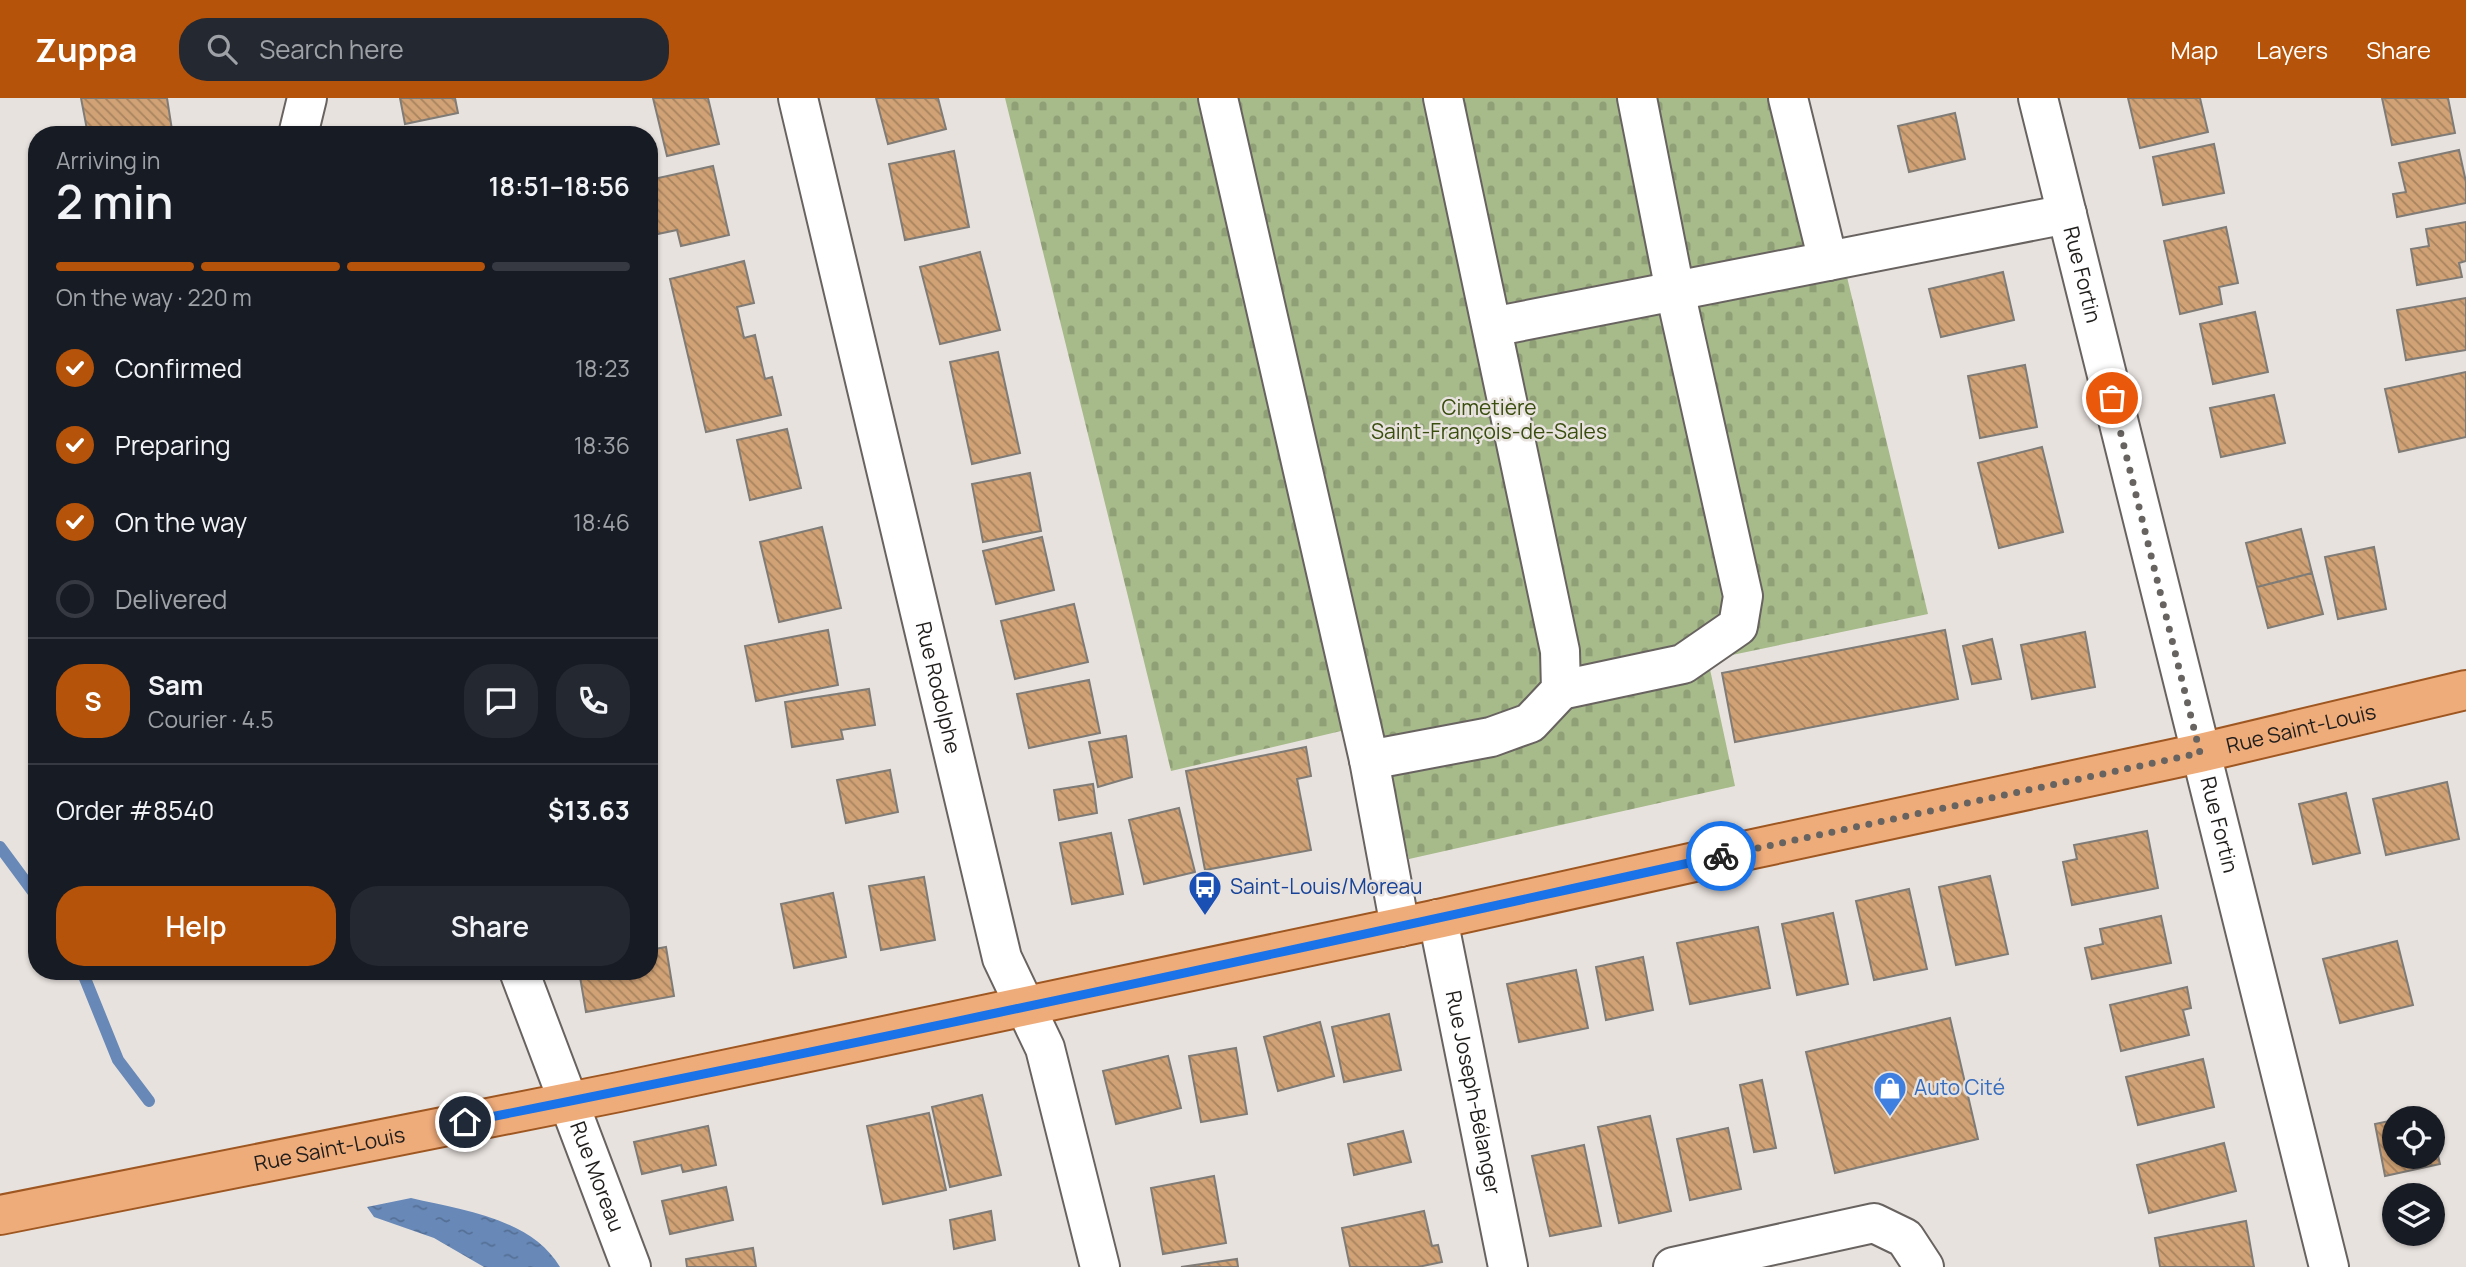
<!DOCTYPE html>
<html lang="en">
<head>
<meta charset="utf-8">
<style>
  :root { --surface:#171b24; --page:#242831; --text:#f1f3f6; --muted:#9ea1a6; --line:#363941; --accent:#b45309 }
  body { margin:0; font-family:Manrope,sans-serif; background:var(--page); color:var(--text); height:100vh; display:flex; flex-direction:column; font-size:26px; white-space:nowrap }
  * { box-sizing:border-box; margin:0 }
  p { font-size:23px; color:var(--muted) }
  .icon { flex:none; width:38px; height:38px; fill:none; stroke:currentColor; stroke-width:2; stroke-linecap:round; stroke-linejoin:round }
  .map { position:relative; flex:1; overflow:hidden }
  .sheet { position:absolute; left:28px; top:28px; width:630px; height:854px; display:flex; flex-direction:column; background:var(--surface); border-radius:28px; box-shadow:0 2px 5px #0004 }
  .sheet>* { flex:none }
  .buttons { position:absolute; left:2382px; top:1008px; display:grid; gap:14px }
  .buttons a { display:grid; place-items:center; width:63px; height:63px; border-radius:50%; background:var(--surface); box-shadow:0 2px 5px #0004; font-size:35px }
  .pin { position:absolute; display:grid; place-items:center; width:60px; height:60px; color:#fff; margin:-30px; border:4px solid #fff; border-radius:50%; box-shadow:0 2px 7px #0007 }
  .courier { position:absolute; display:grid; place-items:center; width:70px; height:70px; margin:-35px; border:5px solid #1a73e8; border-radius:50%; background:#fff; color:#222; box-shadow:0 2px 9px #0007 }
  .headline em { font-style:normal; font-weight:600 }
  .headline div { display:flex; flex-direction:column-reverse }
  .headline { display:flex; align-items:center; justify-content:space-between; height:119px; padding:0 28px }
  h1 { font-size:46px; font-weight:600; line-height:52px }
  .bar { display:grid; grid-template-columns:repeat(4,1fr); gap:10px 7px; align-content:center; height:84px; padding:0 28px }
  .bar i { height:9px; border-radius:5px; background:var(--line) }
  .bar .active { background:var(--accent) }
  .bar p { grid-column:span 4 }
  .line { display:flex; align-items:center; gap:18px; padding:0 28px; border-top:2px solid var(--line) }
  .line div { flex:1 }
  .round { display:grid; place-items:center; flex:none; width:74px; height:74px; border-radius:28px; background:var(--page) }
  ol { padding:0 28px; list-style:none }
  li { display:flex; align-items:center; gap:21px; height:77px }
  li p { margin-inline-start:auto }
  li .icon { padding:7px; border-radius:50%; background:var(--accent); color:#fff; stroke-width:4 }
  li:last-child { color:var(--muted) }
  li i { width:38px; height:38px; border:4px solid var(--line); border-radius:50% }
  .primary-button { display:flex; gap:14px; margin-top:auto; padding:14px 28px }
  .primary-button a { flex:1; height:80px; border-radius:28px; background:var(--accent); color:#fff; font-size:28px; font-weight:600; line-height:80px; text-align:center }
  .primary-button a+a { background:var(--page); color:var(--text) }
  header { display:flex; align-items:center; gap:42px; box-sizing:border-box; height:98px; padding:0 35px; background:var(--accent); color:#fff }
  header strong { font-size:33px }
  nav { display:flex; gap:38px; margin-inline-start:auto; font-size:24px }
  .search { width:490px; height:63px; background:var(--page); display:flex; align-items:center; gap:18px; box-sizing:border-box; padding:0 24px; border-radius:28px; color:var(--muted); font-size:26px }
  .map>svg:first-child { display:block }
  .cemetery { fill:url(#cemetery-stones) }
  .water { fill:url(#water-ripples) }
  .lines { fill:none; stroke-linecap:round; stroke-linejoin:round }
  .stream { stroke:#6889b8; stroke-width:12 }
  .building { fill:url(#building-back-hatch); stroke:#7f7b77; stroke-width:2 }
  .minor-casing { stroke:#686360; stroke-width:42 }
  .major-casing { stroke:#9f5721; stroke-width:42 }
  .minor { stroke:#fff; stroke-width:38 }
  .major { stroke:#efac7b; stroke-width:38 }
  .done { stroke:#666360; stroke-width:7; stroke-dasharray:0 12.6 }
  .route { stroke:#1a73e8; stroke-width:9 }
  .labels { text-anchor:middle; stroke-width:5; stroke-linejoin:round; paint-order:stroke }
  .street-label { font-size:21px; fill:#201e1c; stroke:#e8e2de }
  .park-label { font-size:21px; fill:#384d0e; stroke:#e8e2de }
  .transit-label { font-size:21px; fill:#164399; stroke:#e8e2de; text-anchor:start }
  .shop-label { font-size:21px; fill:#366cbe; stroke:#e8e2de; text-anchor:start }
</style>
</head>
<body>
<header>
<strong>Zuppa</strong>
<div class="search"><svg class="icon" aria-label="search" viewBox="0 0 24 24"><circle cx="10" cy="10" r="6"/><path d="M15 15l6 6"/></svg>Search here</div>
<nav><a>Map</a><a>Layers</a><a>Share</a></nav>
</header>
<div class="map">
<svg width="2466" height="1169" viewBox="0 0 2466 1169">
  <defs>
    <pattern id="cemetery-stones" width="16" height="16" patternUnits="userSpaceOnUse" patternTransform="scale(1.75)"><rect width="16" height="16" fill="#a6ba8a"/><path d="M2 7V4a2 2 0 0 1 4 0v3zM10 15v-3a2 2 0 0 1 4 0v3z" fill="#8f9f76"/></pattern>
    <pattern id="water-ripples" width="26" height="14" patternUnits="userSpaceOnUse" patternTransform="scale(1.75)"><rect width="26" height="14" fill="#6889b8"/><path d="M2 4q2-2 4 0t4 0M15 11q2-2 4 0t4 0" fill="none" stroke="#556f95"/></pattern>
    <pattern id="building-back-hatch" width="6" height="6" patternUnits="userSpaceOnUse" patternTransform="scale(1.75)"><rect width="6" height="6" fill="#d0a275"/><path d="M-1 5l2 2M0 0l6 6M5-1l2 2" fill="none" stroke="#a8835f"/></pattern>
  </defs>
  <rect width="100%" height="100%" fill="#e8e2de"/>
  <!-- cemetery -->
  <path class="cemetery" d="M1005,0H1804L1928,516L1708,562L1735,688L1409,761L1375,625L1171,673Z"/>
  <!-- water -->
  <path class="water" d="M411,1100C462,1112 531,1120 560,1169H484L434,1140L374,1119L367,1109Z"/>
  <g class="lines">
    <!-- stream -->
    <path class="stream" d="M0,749L37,799
      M82,873L118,962L149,1003"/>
  </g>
  <!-- building -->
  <path class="building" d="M81,0H167L172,32L145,37H88Z
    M400,0H455L458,15L405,26Z
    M653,0H708L719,46L667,58Z
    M876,0H938L946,31L888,46Z
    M2128,0H2200L2208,34L2140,50Z
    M2382,0H2448L2455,35L2392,47Z
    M1955,15L1965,61L1909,74L1898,28Z
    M2214,46L2224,95L2163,107L2153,59Z
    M2459,52L2466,84V105L2397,119L2393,96L2406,94L2399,65Z
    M954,53L969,129L905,142L889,66Z
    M713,68L729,137L681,148L677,132L653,137L649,119V82Z
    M2466,124V163L2459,165L2462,179L2417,187L2411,151L2429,148L2426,131Z
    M2226,129L2238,185L2219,189L2222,206L2180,216L2164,143Z
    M980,154L1000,232L940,246L920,169Z
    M744,163L754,205L737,209L744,240L755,237L765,281L772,279L781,317L706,334L670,181Z
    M2003,174L2014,222L1941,239L1929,191Z
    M2466,200V252L2406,262L2397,212Z
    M2255,214L2268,274L2213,286L2200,226Z
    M998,254L1020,355L972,366L950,264Z
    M2025,267L2037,329L1980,340L1968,278Z
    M2466,274V339L2399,354L2385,291Z
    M2274,297L2285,345L2221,359L2210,310Z
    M787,331L801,390L750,402L737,342Z
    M2042,349L2063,434L1999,450L1978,365Z
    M1030,375L1041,433L983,444L972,386Z
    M822,429L841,510L779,524L760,444Z
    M2301,431L2312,475L2257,489L2246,445Z
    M1042,439L1054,492L996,506L983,453Z
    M2374,449L2386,511L2338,521L2325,459Z
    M2312,475L2323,516L2268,530L2257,489Z
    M1074,506L1088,564L1015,581L1001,523Z
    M828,532L838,587L756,603L745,548Z
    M1945,532L1958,601L1735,644L1722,575Z
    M2085,534L2095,589L2032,601L2021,547Z
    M1992,541L2001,581L1972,586L1963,548Z
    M1089,582L1100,635L1029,650L1017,596Z
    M869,591L875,627L841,632L843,641L792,649L785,604Z
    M1126,638L1132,679L1098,689L1089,644Z
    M1306,649L1311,678L1297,681L1311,752L1205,772L1186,673Z
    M890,672L898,714L846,725L837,682Z
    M2447,684L2459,741L2386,757L2373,701Z
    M1093,686L1097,715L1059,722L1054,692Z
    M2346,695L2360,755L2313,766L2299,706Z
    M1179,710L1195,774L1144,786L1129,722Z
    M2147,733L2158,790L2072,807L2063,764L2077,761L2074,747Z
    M1111,735L1123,796L1072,806L1060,745Z
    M1990,778L2008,856L1956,867L1939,789Z
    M924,779L935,842L881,852L869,788Z
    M1909,791L1927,871L1874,882L1856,803Z
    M833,795L846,859L794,870L781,806Z
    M1833,815L1848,886L1797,897L1782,826Z
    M2161,818L2171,865L2092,881L2085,850L2103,846L2100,831Z
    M1758,829L1770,890L1690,906L1677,845Z
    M2397,843L2413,907L2340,925L2323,861Z
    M666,849L674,898L586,914L579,873H649V852Z
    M1643,859L1653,912L1606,922L1596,869Z
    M1576,872L1588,930L1519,944L1507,886Z
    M2187,889L2191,910L2183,912L2189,937L2121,953L2110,907Z
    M1389,916L1401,972L1344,984L1332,929Z
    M1950,920L1978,1041L1835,1075L1806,954Z
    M1320,924L1334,978L1278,993L1264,939Z
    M1236,950L1247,1016L1201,1024L1189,958Z
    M1168,958L1181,1010L1116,1026L1103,973Z
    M2203,961L2214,1009L2138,1027L2126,979Z
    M1762,982L1776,1050L1754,1054L1740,987Z
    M982,997L1001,1077L950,1089L932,1009Z
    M929,1015L946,1092L883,1106L867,1028Z
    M1650,1018L1671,1113L1619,1125L1598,1029Z
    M2394,1022V1059H2432V1031L2440,1066L2385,1078L2375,1026Z
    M708,1028L716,1067L683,1074L681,1067L642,1076L634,1044Z
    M1728,1030L1741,1091L1690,1102L1677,1041Z
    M1403,1033L1411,1064L1354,1077L1348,1046Z
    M2224,1045L2236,1093L2149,1115L2137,1067Z
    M1584,1047L1601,1128L1550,1138L1532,1058Z
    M1214,1078L1226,1145L1163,1156L1151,1090Z
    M726,1089L733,1122L670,1136L662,1103Z
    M991,1113L995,1142L954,1151L950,1122Z
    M1424,1113L1432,1148L1438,1147L1442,1164L1418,1169H1350L1342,1130Z
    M2246,1123L2254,1169H2160L2155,1140Z
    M753,1150L756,1169H687L686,1161Z
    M1237,1161L1238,1169H1181Z"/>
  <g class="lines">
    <defs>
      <g id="minor">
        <path id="s1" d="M798,0L1002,860L1045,950L1100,1169"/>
        <path d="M1218,0L1369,662L1400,829"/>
        <path d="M1788,0L1828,163"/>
        <path id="s2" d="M2038,0L2329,1169"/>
        <path d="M298,37L307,0"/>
        <path d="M1492,229L2067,116"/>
        <path d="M1561,592L1683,566L1738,528L1743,498L1675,193L1637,0"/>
        <path d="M1369,662L1491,639L1530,625L1561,592L1560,553L1443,0"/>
        <path id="s3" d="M1438,821L1508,1169"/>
        <path id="s4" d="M519,873L631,1169"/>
        <path d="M1673,1169L1874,1125L1905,1140L1924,1169"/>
      </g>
      <g id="major">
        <path id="s5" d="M0,1117L619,994L1438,821L1753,751L2200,655L2466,592"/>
      </g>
    </defs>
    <!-- minor casing -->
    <use href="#minor" class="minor-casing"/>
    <!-- major casing -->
    <use href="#major" class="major-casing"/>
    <!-- minor -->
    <use href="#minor" class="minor"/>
    <!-- major -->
    <use href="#major" class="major"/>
  </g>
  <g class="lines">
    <!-- done -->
    <path class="done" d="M1721,758L2200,655L2112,300"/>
    <!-- route -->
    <path class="route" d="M465,1024C885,941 1303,850 1721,758"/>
  </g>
  <!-- icons -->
  <defs>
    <symbol id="bus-pin" viewBox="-11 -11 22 30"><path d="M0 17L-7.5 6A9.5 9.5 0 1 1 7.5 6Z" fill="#1a4fb4" stroke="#e8e2de"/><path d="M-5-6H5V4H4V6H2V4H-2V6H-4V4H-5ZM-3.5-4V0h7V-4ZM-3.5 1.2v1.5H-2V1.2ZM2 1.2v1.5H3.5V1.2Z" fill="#fff"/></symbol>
    <symbol id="shop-pin" viewBox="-11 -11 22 30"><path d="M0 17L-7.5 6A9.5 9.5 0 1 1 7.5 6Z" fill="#3f7fe0" stroke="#e8e2de"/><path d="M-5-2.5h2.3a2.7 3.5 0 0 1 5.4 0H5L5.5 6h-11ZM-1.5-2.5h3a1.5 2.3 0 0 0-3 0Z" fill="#fff"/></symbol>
  </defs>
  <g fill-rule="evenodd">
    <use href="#bus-pin" x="1186" y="770" width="38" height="52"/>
    <use href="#shop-pin" x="1871" y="971" width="38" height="52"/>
  </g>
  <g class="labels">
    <!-- street labels -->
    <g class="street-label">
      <text dy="7" stroke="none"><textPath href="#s2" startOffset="182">Rue Fortin</textPath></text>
      <text dy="7" stroke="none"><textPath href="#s1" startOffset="606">Rue Rodolphe</textPath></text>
      <text dy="7" stroke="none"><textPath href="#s5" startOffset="2352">Rue Saint-Louis</textPath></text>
      <text dy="7" stroke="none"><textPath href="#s2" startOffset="749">Rue Fortin</textPath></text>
      <text dy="7" stroke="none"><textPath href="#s3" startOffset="177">Rue Joseph-Bélanger</textPath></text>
      <text dy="7" stroke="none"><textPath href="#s5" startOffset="336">Rue Saint-Louis</textPath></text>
      <text dy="7" stroke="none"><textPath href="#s4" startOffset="220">Rue Moreau</textPath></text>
    </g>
    <!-- park labels -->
    <g class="park-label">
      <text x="1489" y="317">Cimetière<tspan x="1489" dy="24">Saint-François-de-Sales</tspan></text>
    </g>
    <!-- transit labels -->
    <g class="transit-label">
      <text x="1230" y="796">Saint-Louis/Moreau</text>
    </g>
    <!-- shop labels -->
    <g class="shop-label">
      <text x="1914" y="997">Auto Cité</text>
    </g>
  </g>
</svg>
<div class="buttons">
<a><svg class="icon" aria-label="locate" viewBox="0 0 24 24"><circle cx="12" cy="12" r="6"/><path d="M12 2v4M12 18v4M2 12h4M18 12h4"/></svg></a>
<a><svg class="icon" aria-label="layers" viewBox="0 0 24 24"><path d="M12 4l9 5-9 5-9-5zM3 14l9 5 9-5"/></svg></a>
</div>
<div class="pin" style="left:2112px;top:300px;background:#ea580c"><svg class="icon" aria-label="bag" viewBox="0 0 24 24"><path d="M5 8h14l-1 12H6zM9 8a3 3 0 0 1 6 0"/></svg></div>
<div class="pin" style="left:465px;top:1024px;background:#1f2937"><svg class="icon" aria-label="home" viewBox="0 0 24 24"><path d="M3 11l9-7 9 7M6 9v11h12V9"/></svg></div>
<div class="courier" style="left:1721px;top:758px"><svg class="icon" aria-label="bike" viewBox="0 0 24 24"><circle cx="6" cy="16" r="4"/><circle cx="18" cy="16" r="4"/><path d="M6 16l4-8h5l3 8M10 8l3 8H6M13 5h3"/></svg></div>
<section class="sheet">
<div class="headline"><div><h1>2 min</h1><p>Arriving in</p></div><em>18:51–18:56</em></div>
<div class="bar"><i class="active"></i><i class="active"></i><i class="active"></i><i></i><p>On the way · 220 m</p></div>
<ol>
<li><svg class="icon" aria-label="check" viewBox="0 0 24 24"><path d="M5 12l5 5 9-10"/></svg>Confirmed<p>18:23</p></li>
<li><svg class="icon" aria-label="check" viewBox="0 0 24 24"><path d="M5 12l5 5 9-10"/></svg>Preparing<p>18:36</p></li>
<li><svg class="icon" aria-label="check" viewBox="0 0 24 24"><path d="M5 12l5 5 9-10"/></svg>On the way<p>18:46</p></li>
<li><i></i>Delivered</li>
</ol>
<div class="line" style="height:126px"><b class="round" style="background:var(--accent);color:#fff">S</b><div><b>Sam</b><p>Courier · 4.5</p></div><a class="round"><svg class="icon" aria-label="chat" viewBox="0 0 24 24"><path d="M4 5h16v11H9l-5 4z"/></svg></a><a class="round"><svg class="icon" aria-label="phone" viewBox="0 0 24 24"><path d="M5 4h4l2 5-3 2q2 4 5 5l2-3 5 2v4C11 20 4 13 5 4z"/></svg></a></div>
<div class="line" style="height:91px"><div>Order #8540</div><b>$13.63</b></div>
<div class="primary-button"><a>Help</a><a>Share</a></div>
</section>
</div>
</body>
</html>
